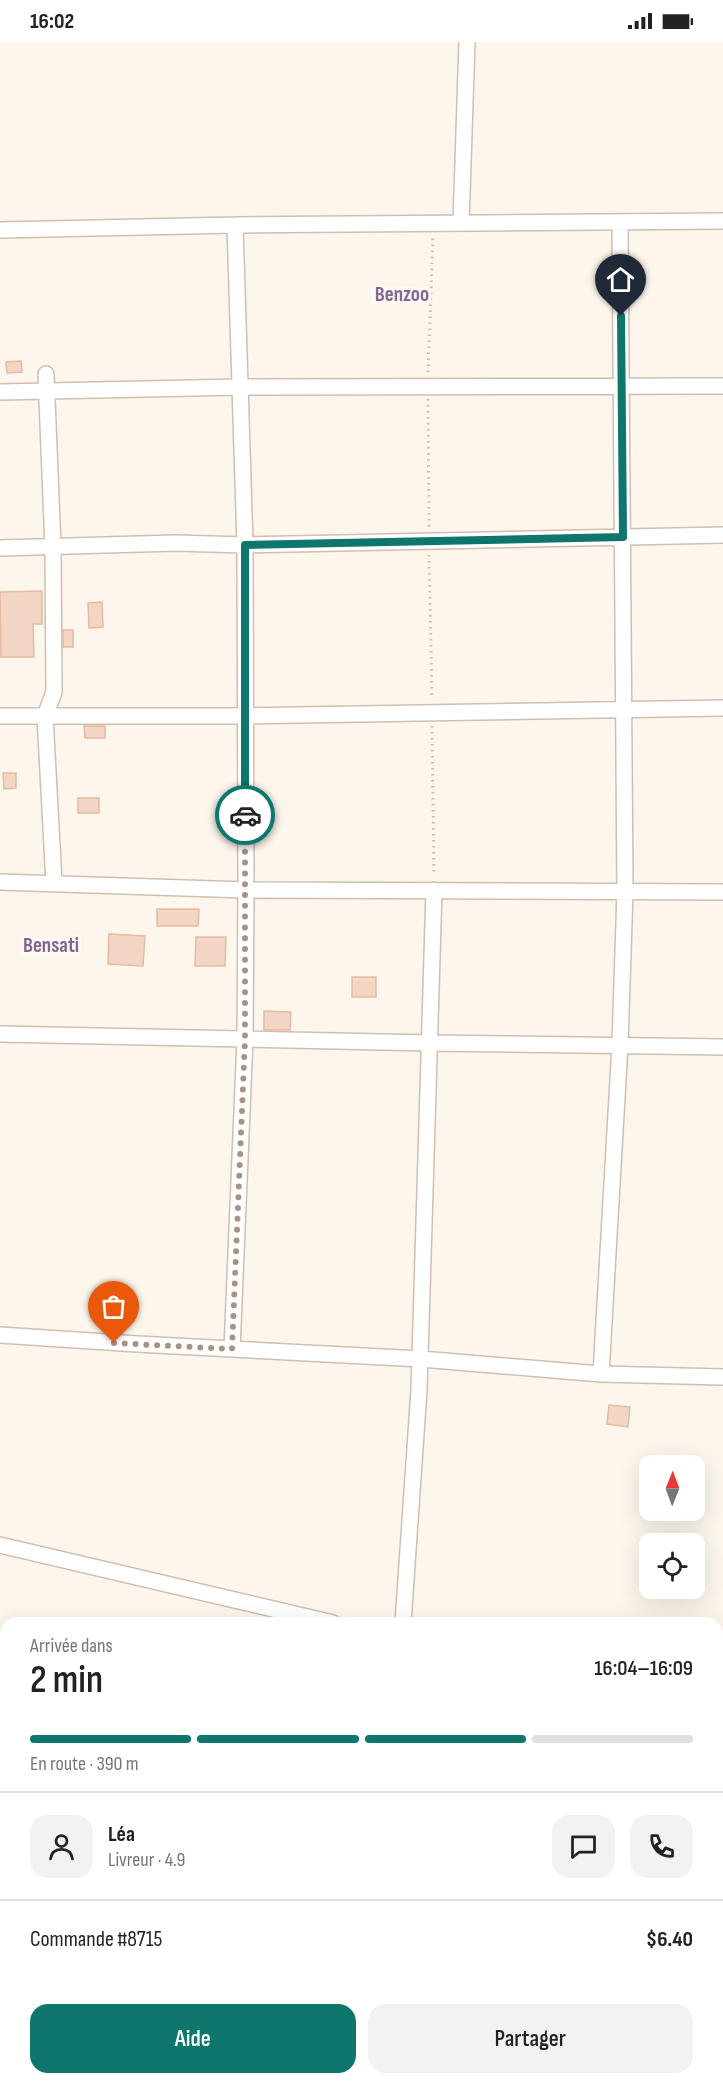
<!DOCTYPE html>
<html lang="fr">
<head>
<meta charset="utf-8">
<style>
  :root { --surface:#fff; --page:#f2f2f2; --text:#222; --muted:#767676; --line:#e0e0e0; --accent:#0f766e }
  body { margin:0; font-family:"Sofia Sans Condensed",sans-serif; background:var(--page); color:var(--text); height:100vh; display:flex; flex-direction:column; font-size:22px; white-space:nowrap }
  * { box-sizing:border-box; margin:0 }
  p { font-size:20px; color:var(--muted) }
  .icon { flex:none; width:33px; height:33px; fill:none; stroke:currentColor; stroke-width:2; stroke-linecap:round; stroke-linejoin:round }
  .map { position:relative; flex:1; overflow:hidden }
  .details { position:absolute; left:0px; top:1575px; width:723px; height:468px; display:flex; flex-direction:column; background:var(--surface); border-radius:18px 18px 0 0; box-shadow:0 6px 24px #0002 }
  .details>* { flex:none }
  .needle { width:39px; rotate:1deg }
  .buttons { position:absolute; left:639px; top:1413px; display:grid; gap:12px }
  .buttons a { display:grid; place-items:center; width:66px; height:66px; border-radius:12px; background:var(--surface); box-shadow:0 6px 24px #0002; font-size:30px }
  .pin { position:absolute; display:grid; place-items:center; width:51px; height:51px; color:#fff; margin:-62px -26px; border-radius:50% 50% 50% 0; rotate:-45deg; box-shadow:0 0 6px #0007 }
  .pin .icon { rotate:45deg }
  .courier { position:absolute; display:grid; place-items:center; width:60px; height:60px; margin:-30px; border:4px solid #0f766e; border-radius:50%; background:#fff; color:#222; box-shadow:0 2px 8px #0007 }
  .head em { font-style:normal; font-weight:600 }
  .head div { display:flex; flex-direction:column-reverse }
  .head { display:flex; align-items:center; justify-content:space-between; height:102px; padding:0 30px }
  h1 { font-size:39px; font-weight:600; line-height:45px }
  .bar { display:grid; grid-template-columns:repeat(4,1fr); gap:9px 6px; align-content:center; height:72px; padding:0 30px }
  .bar i { height:8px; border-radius:4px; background:var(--line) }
  .bar .selected { background:var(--accent) }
  .bar p { grid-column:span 4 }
  .line { display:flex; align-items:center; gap:15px; padding:0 30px; border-top:2px solid var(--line) }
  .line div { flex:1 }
  .round { display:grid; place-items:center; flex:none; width:63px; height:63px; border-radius:18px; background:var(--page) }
  .primary-button { display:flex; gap:12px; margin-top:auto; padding:12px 30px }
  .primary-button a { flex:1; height:69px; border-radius:18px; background:var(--accent); color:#fff; font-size:24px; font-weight:600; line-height:69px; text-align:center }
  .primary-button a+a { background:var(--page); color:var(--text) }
  .status { display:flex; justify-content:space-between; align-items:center; height:42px; padding:0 30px; background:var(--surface); direction:ltr }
  .status svg { height:16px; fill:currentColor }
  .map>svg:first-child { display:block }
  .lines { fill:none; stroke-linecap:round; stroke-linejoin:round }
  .stream { stroke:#a5d3da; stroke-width:4.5 }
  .building { fill:#f3d5c3; stroke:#e6bba3; stroke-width:1.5 }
  .minor-casing { stroke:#d1beb0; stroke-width:18 }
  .path { stroke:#d9b8a5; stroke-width:3; stroke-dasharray:1.5 4.5; stroke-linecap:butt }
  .minor { stroke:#fff; stroke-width:15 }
  .done { stroke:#a89285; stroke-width:6; stroke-dasharray:0 10.8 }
  .route { stroke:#0f766e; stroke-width:8 }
  .labels { text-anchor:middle; stroke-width:6; stroke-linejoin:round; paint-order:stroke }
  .quarter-label { font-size:21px; font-weight:bold; fill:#846695; stroke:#fffaf3 }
</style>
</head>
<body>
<div class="status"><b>16:02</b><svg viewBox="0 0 49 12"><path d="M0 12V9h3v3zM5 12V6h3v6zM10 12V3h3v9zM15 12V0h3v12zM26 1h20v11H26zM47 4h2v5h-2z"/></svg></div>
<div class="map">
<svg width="723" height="2043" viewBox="0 0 723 2043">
  <rect width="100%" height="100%" fill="#fdf6ec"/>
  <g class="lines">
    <!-- stream -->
    <path class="stream" d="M717,1814L723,1804
      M416,2043V2040L421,2037"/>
  </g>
  <!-- building -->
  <path class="building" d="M21,319L22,330L7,331L6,320Z
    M42,549V582H33L34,615H1L0,550Z
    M102,560L103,585L89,586L88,561Z
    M63,588H73V605H63Z
    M84,684H105V696H85Z
    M3,731H16V746L4,747Z
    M78,756H99V771H78Z
    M157,867H199L198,884H157Z
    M109,892L145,894L143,924L108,922Z
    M196,895H226L225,924H195Z
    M352,935H376V955H352Z
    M264,969L291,970L290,988H264Z
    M609,1363L630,1365L628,1385L607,1382Z"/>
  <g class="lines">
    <defs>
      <path id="minor" d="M461,181L467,0
        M0,188L235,183L723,179
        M46,332L53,506L54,650L45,674L54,841
        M0,350L240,345L723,344
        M0,506L175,501L245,503L723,493
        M0,674H244L723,666
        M0,840L246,848L723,850
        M0,992L429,1001L723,1005
        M0,1293L137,1302L421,1317L601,1332L723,1335
        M232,1307L245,997L246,848L245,503L235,183
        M601,1332L620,1003L625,849L620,180
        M0,1503L333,1581
        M403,1581L419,1348L434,848"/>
    </defs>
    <!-- minor casing -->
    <use href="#minor" class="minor-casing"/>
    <!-- path -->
    <path class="path" d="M428,330L433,195
      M428,357L429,486
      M429,513L432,657
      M432,684L434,834"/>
    <!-- minor -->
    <use href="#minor" class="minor"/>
  </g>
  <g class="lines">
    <!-- done -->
    <path class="done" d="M114,1301L232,1307L245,997V773"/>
    <!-- route -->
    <path class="route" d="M245,773V503L623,495L621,274"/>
  </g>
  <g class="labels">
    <!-- quarter labels -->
    <g class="quarter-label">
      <text x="402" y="259">Benzoo</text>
      <text x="51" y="910">Bensati</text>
    </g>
  </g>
</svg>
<div class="buttons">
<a><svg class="needle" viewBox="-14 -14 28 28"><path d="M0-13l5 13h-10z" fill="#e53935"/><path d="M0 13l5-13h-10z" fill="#767676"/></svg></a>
<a><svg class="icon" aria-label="locate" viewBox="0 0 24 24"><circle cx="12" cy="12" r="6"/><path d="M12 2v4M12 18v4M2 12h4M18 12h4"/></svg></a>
</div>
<div class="pin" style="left:114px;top:1301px;background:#ea580c"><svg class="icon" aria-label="bag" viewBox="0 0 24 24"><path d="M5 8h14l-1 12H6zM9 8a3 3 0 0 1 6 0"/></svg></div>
<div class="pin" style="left:621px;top:274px;background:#1f2937"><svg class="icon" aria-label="home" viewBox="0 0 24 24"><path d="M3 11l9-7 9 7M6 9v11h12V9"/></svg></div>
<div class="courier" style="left:245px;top:773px"><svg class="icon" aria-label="car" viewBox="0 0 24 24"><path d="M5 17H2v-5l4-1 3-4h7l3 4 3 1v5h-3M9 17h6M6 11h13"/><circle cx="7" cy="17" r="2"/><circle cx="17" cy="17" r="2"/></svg></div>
<section class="details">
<div class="head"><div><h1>2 min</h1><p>Arrivée dans</p></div><em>16:04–16:09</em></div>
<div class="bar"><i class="selected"></i><i class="selected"></i><i class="selected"></i><i></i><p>En route · 390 m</p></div>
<div class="line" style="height:108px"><a class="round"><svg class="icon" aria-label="person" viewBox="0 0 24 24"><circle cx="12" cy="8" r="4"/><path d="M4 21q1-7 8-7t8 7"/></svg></a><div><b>Léa</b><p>Livreur · 4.9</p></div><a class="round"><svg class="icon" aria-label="chat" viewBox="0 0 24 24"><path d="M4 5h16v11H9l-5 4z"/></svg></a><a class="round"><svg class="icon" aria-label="phone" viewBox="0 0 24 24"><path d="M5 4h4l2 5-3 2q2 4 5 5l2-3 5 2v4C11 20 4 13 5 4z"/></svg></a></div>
<div class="line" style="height:78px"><div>Commande #8715</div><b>$6.40</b></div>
<div class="primary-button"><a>Aide</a><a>Partager</a></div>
</section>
</div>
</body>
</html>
